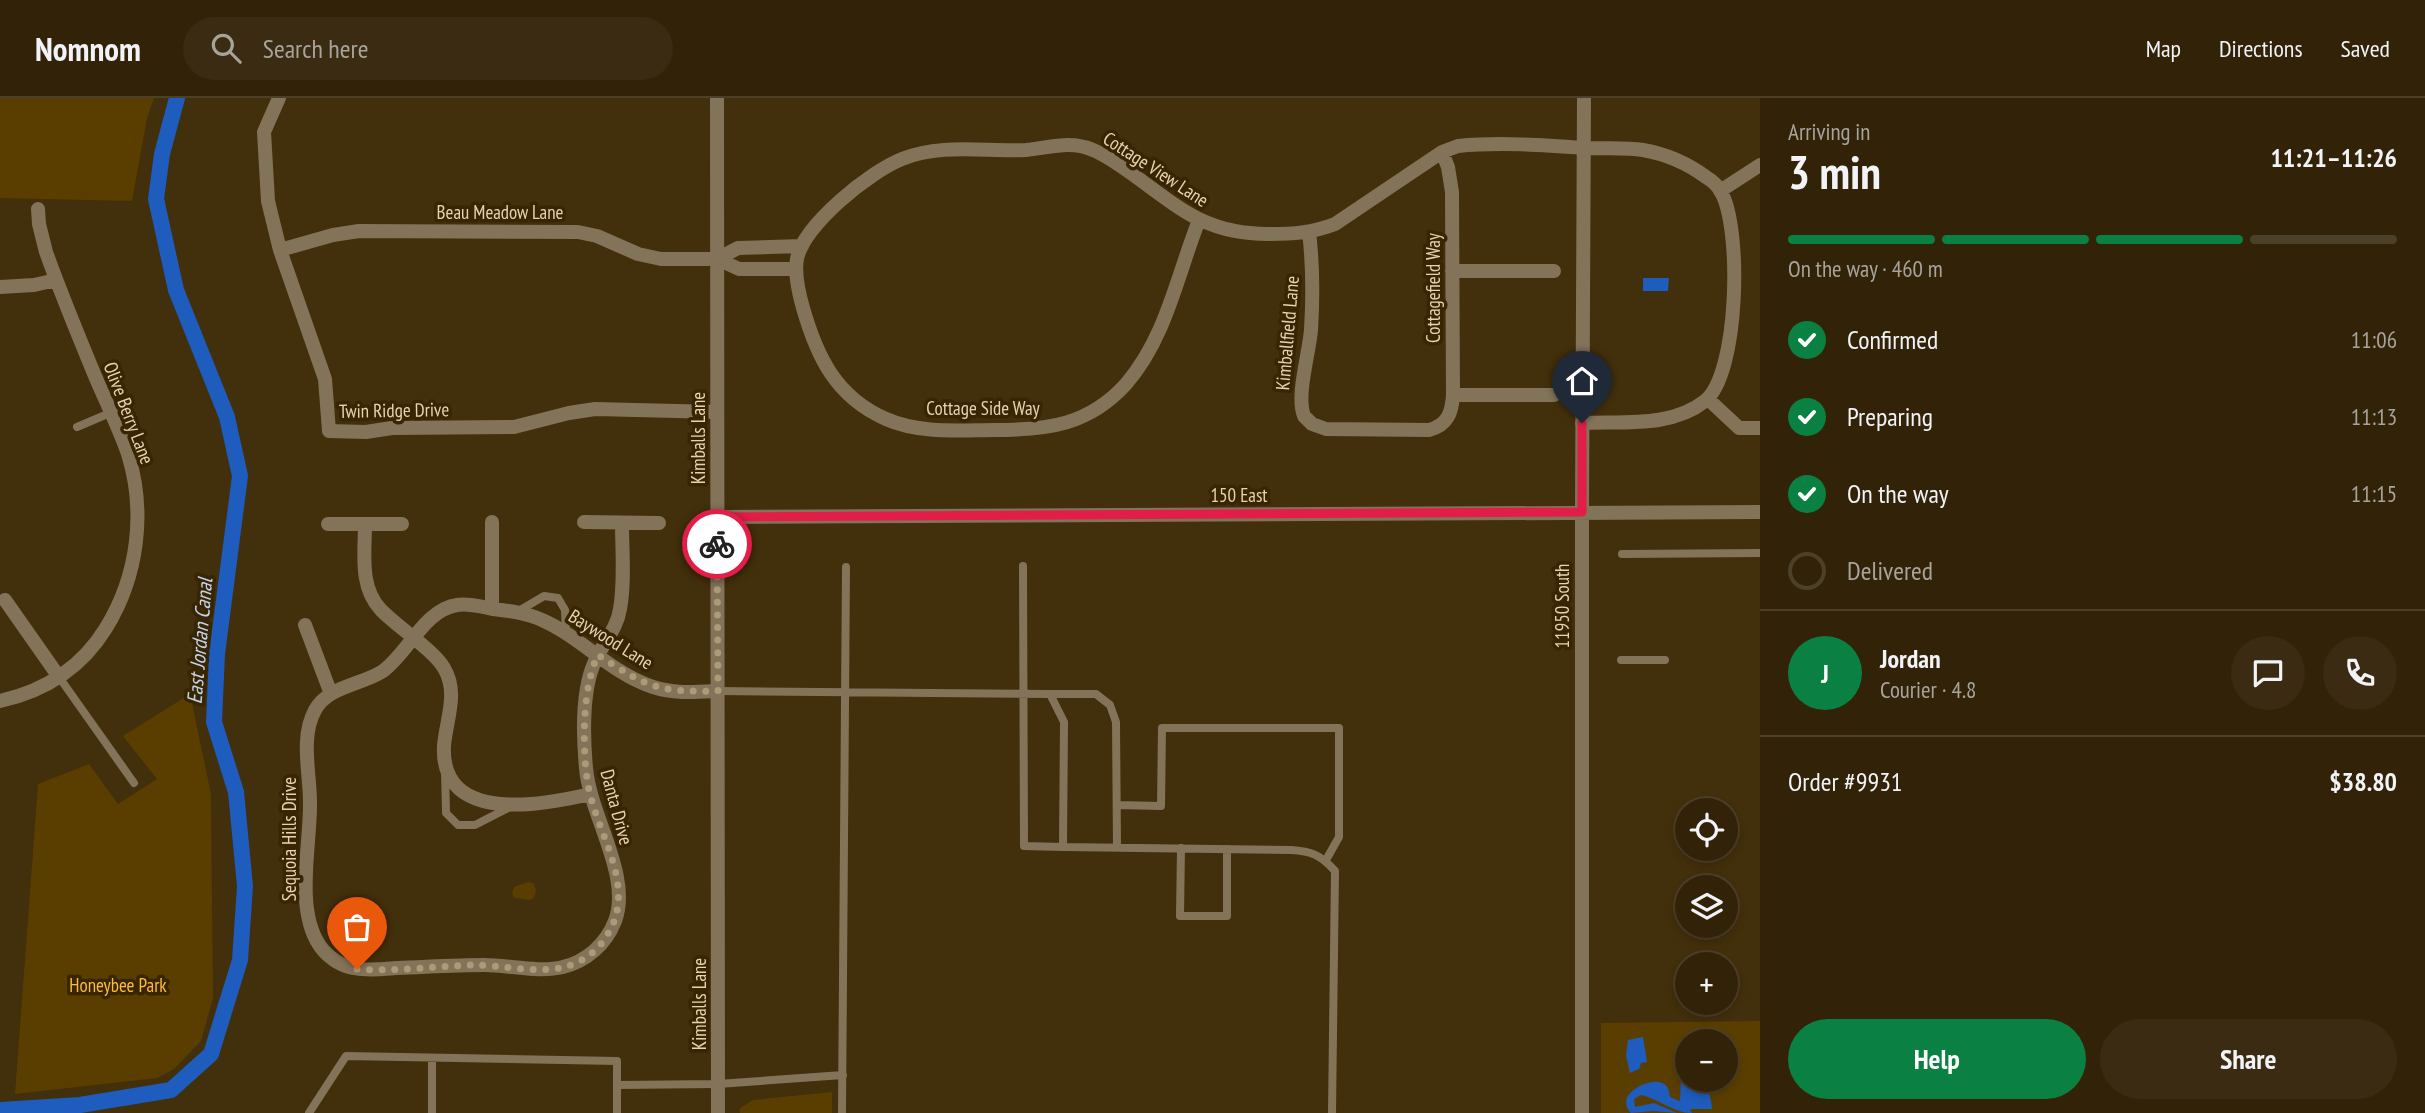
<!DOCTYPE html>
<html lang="en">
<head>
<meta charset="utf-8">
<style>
  :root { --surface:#322308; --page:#3a2b12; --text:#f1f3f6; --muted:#a8a49c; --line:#4d4029; --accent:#0b8043 }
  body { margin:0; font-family:"PT Sans Narrow",sans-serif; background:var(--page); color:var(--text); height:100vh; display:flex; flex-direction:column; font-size:26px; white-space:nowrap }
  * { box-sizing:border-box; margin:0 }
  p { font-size:23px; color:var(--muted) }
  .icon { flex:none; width:38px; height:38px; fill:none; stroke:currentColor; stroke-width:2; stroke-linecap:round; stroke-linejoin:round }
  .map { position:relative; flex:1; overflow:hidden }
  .sheet { display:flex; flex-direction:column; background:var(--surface); width:665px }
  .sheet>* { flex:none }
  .controls { position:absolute; left:1675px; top:700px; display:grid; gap:14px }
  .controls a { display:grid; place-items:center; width:63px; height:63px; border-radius:50%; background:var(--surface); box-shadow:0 4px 10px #0003,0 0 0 2px var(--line); font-size:35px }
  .pin { position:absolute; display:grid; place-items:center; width:60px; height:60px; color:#fff; margin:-72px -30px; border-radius:50% 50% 50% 0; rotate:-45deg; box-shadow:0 0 7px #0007 }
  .pin .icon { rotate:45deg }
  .courier { position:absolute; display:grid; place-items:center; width:70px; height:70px; margin:-35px; border:5px solid #e11d48; border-radius:50%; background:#fff; color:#222; box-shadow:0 2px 9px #0007 }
  .head em { font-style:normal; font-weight:600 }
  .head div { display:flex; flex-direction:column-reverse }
  .head { display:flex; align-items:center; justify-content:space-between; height:119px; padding:0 28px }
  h1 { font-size:46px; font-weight:600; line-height:52px }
  .bar { display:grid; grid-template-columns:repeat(4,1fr); gap:10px 7px; align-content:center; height:84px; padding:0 28px }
  .bar i { height:9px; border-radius:5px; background:var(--line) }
  .bar .current { background:var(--accent) }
  .bar p { grid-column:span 4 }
  .line { display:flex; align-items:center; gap:18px; padding:0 28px; border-top:2px solid var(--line) }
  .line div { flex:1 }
  .round { display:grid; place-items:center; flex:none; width:74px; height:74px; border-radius:37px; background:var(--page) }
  ol { padding:0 28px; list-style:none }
  li { display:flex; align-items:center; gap:21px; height:77px }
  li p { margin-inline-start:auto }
  li .icon { padding:7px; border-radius:50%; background:var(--accent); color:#fff; stroke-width:4 }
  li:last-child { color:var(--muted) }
  li i { width:38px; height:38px; border:4px solid var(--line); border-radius:50% }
  .primary-button { display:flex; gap:14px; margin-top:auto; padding:14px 28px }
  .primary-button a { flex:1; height:80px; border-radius:42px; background:var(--accent); color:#fff; font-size:28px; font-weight:600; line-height:80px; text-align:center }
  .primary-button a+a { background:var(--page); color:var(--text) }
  header { display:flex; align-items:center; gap:42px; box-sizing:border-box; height:98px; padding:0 35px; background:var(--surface); border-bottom:2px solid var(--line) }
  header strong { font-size:33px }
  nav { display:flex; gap:38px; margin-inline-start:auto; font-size:24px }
  .search { width:490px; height:63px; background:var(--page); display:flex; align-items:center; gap:18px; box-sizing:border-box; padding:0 24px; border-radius:38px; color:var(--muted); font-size:26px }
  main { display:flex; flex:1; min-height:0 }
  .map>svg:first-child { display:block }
  .green { fill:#5a3e00; fill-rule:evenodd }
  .water { fill:#1e5cbd }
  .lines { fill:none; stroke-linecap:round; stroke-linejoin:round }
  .canal { stroke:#1e5cbd; stroke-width:16 }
  .service { stroke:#837359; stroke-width:8 }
  .minor { stroke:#837359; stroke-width:14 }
  .tertiary { stroke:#837359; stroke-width:14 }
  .done { stroke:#ad9a79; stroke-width:7; stroke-dasharray:0 12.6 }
  .route { stroke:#e11d48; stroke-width:9 }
  .labels { text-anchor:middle; stroke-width:7; stroke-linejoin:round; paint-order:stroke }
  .street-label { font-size:19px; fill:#e7d3b4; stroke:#382501 }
  .park-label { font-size:19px; fill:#ffbc3b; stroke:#382501 }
  .water-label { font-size:21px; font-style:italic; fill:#c4d4ed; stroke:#382501 }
</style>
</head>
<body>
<header>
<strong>Nomnom</strong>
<div class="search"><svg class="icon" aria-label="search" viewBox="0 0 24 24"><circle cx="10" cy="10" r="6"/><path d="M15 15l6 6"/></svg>Search here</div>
<nav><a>Map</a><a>Directions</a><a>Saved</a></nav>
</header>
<main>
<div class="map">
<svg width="1760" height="1015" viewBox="0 0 1760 1015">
  <rect width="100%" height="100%" fill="#422f0b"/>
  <!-- green -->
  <path class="green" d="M0,0H154L147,20L132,103L0,100Z
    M190,596L211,696L213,900L201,943L174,971L157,980L15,996L38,686L89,666L118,706L157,681L123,638Z
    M528,784L533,785L536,792L534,800L530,802L515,800L512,796L514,789Z
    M1760,923V1015H1601V925ZM1687,943H1726V982H1687Z
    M832,994V1015H740V1010L753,1002Z"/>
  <!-- water -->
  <path class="water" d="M1643,180H1669L1668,193H1643Z
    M1643,939L1647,964L1641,965L1639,971L1630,975L1626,958L1628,942Z
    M1681,978H1687V982C1706,982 1711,994 1712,1011H1692L1690,1012L1692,1015C1674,1015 1659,1001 1641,997L1634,1001L1635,1009L1654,1005L1677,1015L1653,1013L1631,1015C1613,997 1649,979 1662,985C1668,987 1669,993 1670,999L1680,1003Z"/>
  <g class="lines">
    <!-- canal -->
    <path class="canal" d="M0,1012L80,1007L171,992L211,956L240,862L245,788L236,694L214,624L217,556L240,378L227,319L176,192L156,101L162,56L177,0"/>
    <!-- service -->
    <path class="service" d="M77,329L110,315
      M1622,456L1760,455
      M1023,468L1024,748L1063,749
      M517,514L544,498L558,500L565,512L566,536
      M1621,562H1665
      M59,579L134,685
      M718,593L1050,596L1064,624L1063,749L1291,752C1311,753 1321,757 1335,773L1332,1015
      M1050,596H1096L1110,607L1116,624L1117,749
      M445,672L446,715L458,727H475L512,708
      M1117,707L1161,708L1162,630H1339V739L1326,762
      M1181,750L1180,818H1227V751
      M617,987L718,986L843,977
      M309,1015L346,958L617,963V1015
      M432,1015V960
      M842,1015L846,469"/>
    <!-- minor -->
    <path class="minor" d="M279,0L264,34L268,103L280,152L325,281L329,333L366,334L392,330L514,329L569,315L595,311L717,314
      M1720,93L1760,67
      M1199,122C1177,178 1166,240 1126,286C1089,327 1048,332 996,332C960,332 920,336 886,321C836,299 817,259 803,210C799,196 794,177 797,161C803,127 871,73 902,61C941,45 985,54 1026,52C1049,50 1070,42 1093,52C1108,58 1122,69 1135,78C1182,112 1207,136 1268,136C1292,136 1312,135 1335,126L1442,54L1458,48C1499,44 1543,47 1585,50C1604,51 1624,49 1643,52C1666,56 1687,65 1706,79C1711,82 1718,88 1721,94C1742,130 1739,276 1705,303C1671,330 1623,323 1582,325
      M1309,134C1313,167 1313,200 1311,232C1309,256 1296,298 1304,318L1312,326L1326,331L1429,332C1448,327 1452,314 1453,297L1452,94L1448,69L1442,54
      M280,152L333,137L359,133L578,134L597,138L638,156L661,161H717L739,171H796
      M717,161L738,150L802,148
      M1452,173H1554
      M0,189L34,187L56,182
      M1453,297H1554
      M1708,301L1739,330H1760
      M584,424L659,425
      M622,425C622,453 625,484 620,511C617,531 603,545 595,563C582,591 583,638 586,670C590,718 632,778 615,823C606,846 587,863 563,869C538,875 509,867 484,867C455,867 426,869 397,870C383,871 368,873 354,870C342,868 331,861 323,852C293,816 311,747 310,704C310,674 300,640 315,612C328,588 362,587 383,573C409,554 424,512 457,507C469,505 482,509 493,511C510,513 527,515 542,522C581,539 612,576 653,589C674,596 696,594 718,593
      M328,426H402
      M365,426C365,455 359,489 381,512C391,522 403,531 414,540C424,549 437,558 444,570C459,595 446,622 444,648C440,727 544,707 590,696
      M5,502L59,579
      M492,510V424
      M305,527L331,596
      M0,603C45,593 82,569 106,530C138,478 146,414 128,356C119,330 106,304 95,278C78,237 61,196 46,154L39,126L38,111"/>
    <!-- tertiary -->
    <path class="tertiary" d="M717,0L718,1015
      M717,419L1760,414
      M1582,1015V414L1584,0"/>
  </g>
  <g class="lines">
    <!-- done -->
    <path class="done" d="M357,871C395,874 435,868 474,867C502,867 537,876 564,869C581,865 597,854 606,839C639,790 597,737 588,687C582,652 582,589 598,557C649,590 656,594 718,593L717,446"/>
    <!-- route -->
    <path class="route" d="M717,446V419L1582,414V325"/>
  </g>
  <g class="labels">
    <!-- street labels -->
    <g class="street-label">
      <text transform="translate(1156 71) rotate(33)" y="7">Cottage View Lane</text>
      <text x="500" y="121">Beau Meadow Lane</text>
      <text transform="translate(1433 190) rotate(-90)" y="7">Cottagefield Way</text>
      <text transform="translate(1287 235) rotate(-85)" y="7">Kimballfield Lane</text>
      <text x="983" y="317">Cottage Side Way</text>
      <text transform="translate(394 312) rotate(-1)" y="7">Twin Ridge Drive</text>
      <text transform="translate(129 315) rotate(69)" y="7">Olive Berry Lane</text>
      <text transform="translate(698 340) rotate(-90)" y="7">Kimballs Lane</text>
      <text x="1239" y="404">150 East</text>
      <text transform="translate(1562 508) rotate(-90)" y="7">11950 South</text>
      <text transform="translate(611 541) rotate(32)" y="7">Baywood Lane</text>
      <text transform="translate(617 709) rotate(75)" y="7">Danta Drive</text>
      <text transform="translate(289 741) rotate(-90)" y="7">Sequoia Hills Drive</text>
      <text transform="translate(699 906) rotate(-90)" y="7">Kimballs Lane</text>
    </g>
    <!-- park labels -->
    <g class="park-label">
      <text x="118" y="894">Honeybee Park</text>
    </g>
    <!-- water labels -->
    <g class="water-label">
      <text transform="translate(200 543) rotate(-85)" y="7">East Jordan Canal</text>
    </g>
  </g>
</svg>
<div class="controls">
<a><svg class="icon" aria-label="locate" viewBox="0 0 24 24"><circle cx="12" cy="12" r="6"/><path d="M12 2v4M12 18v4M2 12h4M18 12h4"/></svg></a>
<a><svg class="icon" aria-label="layers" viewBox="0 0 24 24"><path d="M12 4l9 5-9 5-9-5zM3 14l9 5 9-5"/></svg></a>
<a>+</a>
<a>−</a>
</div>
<div class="pin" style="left:357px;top:871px;background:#ea580c"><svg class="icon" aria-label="bag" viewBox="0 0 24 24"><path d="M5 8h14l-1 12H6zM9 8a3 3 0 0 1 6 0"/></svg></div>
<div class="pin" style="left:1582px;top:325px;background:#1f2937"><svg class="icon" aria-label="home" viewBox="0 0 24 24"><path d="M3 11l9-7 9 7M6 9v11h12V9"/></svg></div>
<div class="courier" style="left:717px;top:446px"><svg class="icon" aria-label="bike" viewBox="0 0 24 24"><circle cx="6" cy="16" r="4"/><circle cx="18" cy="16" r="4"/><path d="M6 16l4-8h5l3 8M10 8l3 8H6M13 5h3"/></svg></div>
</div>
<section class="sheet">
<div class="head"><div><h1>3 min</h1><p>Arriving in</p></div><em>11:21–11:26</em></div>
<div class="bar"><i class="current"></i><i class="current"></i><i class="current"></i><i></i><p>On the way · 460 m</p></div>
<ol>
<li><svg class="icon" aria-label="check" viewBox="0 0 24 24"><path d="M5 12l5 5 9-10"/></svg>Confirmed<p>11:06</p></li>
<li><svg class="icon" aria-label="check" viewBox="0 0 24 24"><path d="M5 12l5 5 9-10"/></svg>Preparing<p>11:13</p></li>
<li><svg class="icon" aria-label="check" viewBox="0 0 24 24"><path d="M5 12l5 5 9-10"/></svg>On the way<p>11:15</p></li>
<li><i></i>Delivered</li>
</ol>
<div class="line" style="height:126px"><b class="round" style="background:var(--accent);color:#fff">J</b><div><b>Jordan</b><p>Courier · 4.8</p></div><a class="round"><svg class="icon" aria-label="chat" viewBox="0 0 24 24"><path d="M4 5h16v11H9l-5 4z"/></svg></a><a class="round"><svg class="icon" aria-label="phone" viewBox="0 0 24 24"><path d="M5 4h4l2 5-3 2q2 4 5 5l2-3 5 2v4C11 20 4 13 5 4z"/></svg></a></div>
<div class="line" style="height:91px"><div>Order #9931</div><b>$38.80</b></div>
<div class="primary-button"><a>Help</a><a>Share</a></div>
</section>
</main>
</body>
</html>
